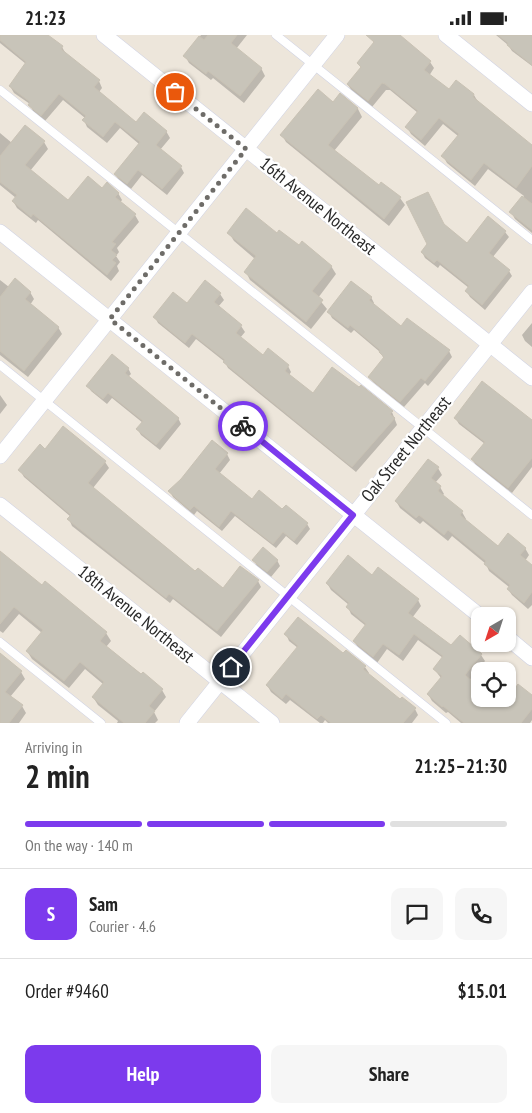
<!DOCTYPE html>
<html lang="en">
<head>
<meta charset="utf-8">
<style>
  :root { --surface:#fff; --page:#f6f6f6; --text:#222; --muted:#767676; --line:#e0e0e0; --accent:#7c3aed }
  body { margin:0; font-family:"PT Sans Narrow",sans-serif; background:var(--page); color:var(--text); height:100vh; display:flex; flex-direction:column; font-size:19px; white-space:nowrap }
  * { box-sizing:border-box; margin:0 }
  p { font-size:16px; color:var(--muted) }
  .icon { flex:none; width:28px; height:28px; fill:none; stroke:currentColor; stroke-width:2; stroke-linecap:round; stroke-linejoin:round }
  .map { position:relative; height:688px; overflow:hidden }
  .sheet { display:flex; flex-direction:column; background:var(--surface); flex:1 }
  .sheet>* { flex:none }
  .needle { width:32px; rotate:219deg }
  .tools { position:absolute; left:471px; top:572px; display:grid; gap:10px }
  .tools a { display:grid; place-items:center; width:45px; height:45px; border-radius:10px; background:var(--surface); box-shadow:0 1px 4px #0004; font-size:25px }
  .pin { position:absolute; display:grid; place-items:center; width:42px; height:42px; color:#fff; margin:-21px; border:2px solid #fff; border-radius:50%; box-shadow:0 1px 5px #0007 }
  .courier { position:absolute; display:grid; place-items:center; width:50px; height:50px; margin:-25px; border:4px solid #7c3aed; border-radius:50%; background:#fff; color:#222; box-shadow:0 1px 6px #0007 }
  .headline em { font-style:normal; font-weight:600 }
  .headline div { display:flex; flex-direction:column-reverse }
  .headline { display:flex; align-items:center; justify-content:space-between; height:85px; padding:0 25px }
  h1 { font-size:32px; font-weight:600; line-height:38px }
  .bar { display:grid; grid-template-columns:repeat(4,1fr); gap:8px 5px; align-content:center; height:60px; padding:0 25px }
  .bar i { height:6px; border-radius:4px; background:var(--line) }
  .bar .active { background:var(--accent) }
  .bar p { grid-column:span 4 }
  .line { display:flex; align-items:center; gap:12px; padding:0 25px; border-top:1px solid var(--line) }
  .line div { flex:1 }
  .round { display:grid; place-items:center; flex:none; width:52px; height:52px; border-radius:10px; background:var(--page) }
  .primary-button { display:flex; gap:10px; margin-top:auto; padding:10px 25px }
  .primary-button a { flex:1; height:58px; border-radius:10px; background:var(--accent); color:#fff; font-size:20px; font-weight:600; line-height:58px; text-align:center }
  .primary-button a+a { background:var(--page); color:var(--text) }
  .status { display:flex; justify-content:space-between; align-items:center; height:35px; padding:0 25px; background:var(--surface); direction:ltr }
  .status svg { height:14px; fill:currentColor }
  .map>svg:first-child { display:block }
  .shadow { fill:#0003 }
  .building { fill:#c8c4b9; stroke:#c9c2b4 }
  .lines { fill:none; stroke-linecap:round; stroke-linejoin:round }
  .lane-casing { stroke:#d0d3e4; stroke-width:9 }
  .street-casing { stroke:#d0d3e4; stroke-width:16 }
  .lane { stroke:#fff; stroke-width:8 }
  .street { stroke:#fff; stroke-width:15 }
  .done { stroke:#6e6c68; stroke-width:5; stroke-dasharray:0 9 }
  .route { stroke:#7c3aed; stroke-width:6 }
  .labels { text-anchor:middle; stroke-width:4.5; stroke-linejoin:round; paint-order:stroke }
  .street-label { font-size:18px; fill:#2a2a2a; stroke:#fff }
</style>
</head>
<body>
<div class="status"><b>21:23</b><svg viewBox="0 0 49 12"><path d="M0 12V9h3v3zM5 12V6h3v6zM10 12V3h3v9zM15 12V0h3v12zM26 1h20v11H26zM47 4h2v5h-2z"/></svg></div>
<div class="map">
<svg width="532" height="688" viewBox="0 0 532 688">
  <rect width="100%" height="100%" fill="#ede6db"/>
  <!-- shadow -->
  <path class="shadow" d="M0,0H46L62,12L66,19L99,46L102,53L99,57L136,89L166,96L170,103L160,115L181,132L184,138L167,160L142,140L131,154L119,145L115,139L139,109L120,93L107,108L87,92L84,85L85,83L63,65L45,86L33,76L30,69L14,58L10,51L26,29L0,8Z
    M201,0H247L236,14L261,33L265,41L244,68L213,43L211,45L189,28L185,21Z
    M375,0H398L430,27L434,33L429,41L449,56L474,60L478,67L532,111V198L515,184L511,177L524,161L488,134L475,151L447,128L443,121L458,101L443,89L425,111L411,99L407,92L418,78L390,55H386L372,72L352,56L348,50L361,33L358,28L374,8L372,4Z
    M496,0H532V31L512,16L508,10Z
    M340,60L358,74L362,82L334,116L379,151L400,163L405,170L389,191L286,107L282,100L333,69Z
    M0,98L12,108L44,107L48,114L30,136L68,166L102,155L118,158L122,165L120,168L135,180L139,187L117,213L119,217L116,221L120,227L117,231L119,236L111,246L38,185L36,188L17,173L13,166L16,163L0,150Z
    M488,183L505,197L509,202L492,223L509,236L512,241L485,275L470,262L467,257L469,253L440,230L438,233L425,223L422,217L444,191L467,209Z
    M229,198L277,200L331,231L336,239L318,263L327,274L311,294L250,245L246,237L255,224L234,206Z
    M0,245L9,252L30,257L34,264L30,270L58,292L62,299L28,342L0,320Z
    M220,259L224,265L218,272L241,291L245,297L240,303L263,322L288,331L291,337L289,340L313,359L392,377L397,390L356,437L228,333L225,327L196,304L189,313L158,288L155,282Z
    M371,262L374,268L373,270L401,292L449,316L452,322L428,351L425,348L404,372L373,347L369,342L384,324L380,317L354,295L351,298L332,283L329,277Z
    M532,288V312L525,306L522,300Z
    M128,333L131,339L128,342L178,383L181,389L160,415L141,400L138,395L143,388L112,363L107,369L91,356L88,351Z
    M0,360L7,370L0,379Z
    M456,384L532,385V432L512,458L476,430L472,424L485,409L459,389Z
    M63,393L105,427L109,433L93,453L196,537L223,555L258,546L261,552L221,602L173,564L170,568L72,491L69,484L71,482L24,442L20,435L45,416Z
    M213,407L227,419L230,425L219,439L252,465L282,476L307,489L310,494L297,510L286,501L276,513L235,481L222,496L197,476L194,480L173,462L170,456L182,444Z
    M438,433L442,440L435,448L440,452L444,459L442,461L462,477L466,484L465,485L499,512L525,513L529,520L525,526L532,532V570L528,574L512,560L508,554L509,552L489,536L486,529L452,501L448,506L423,486L420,489L400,473L396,466Z
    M0,518L42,552L45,548L106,598L111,606L106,612L162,655L166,662L154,677L158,685L155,688H117L118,686L98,670L93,662L103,649L85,634L69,653L32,624L27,616L42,598L19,579L3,598L0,596Z
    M254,525H277L280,531L271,542L257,531Z
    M372,542L418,565L421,571L412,583L452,612L481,620L485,626L469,646L480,655V664H491L501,672L518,651L532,662V685L530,688H461L448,677L446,678L432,666L428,659L441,643L434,634L443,623L418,605L403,626L387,614L377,628L358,612L354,606L366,591L351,579L348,572L349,570L331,555L327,548Z
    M286,599L343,620L365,632L369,638L368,639L401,666L415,674L418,680L412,688H328L325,685L323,688H320L290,665L286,669L271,657L267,650L298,613L289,606Z
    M0,624L21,637L25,644L10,662L22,671L26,678L19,688H0Z"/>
  <!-- building -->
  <path class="building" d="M0,0H48L63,11L61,14L100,45L94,52L136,87L144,77L167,96L156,110L182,131L162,154L138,135L127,149L114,139L140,107L115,87L103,102L82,85L86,81L59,59L41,81L28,70L30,67L9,51L26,27L0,5Z
    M208,0H237L231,8L262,33L240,61L208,36L206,39L183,21L199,1L204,5Z
    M366,0H400L431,26L424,35L449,54L456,45L474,59L473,62L532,110V131L516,153L484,128L471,145L441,121L459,99L439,83L421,105L405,92L418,76L385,49L382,48L368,66L347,49L361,32L357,28L374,7Z
    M498,0H532V30L507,10L508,8Z
    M318,54L333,67L340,58L358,73L328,110L379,150L381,147L401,162L384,184L280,100Z
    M25,90L45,106L25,130L68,165L88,141L102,153L107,147L119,158L115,162L136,179L112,207L116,209L111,215L117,220L112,225L116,228L107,240L33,179L31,182L12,166L17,160L0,147V121Z
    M428,157L444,189L467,208L488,181L506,196L489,218L510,235L482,270L465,256L469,251L437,225L434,228L421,217L427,209L406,167Z
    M522,161L532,169V195L509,177Z
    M246,173L277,198L279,195L299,210L302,206L332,231L312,256L323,265L306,287L244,237L256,221L227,198Z
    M15,243L31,257L25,264L59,292L24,336L0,316V262Z
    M205,245L221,258L214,267L242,290L236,298L263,320L268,313L289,330L285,336L313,358L332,332L359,352L361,350L393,376L390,379L395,383L352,432L223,327L225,325L192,299L185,308L153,282L173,257L187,268Z
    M351,246L372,262L369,265L401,291L407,283L450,315L425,346L421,343L400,367L368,342L384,322L379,317L380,315L350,290L348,293L327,277Z
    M112,319L129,333L125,338L179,383L156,410L136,394L143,386L108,358L103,364L86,351Z
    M482,346L532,385V423L508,453L471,424L485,407L454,383Z
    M63,391L106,426L88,448L195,536L198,533L223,553L240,531L259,545L217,596L169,559L166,563L67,484L71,480L18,435L40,409L45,414Z
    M212,405L228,418L215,434L252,464L259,455L282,474L286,470L308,488L294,506L283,497L273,509L231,476L219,492L194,471L190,475L168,456L181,444Z
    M428,424L439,432L431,443L441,451L438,456L463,476L460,480L498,511L508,498L526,513L520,520L532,530V557L524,568L507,554L510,550L484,529L486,526L448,495L444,500L419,480L416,483L395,466Z
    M263,512L278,525L267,537L252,525Z
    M0,516L42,550L45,546L107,597L100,606L141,639L143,637L163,654L149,671L155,676L145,688H124L92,662L104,647L80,627L64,646L26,616L43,595L14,572L0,589Z
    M348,520L372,540L378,532L419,564L408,578L451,610L460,600L482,619L465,640L480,653V664H508L518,649L532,660V674L521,688H464L443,671L442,672L427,659L442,641L433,634L443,621L414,599L399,620L383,609L373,622L353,606L366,589L346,572L349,568L326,548Z
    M298,582L343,618L346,615L366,631L363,634L400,664L402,662L416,673L403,688H331L321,680L317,684L286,659L282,664L266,650L298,611L284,599Z
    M0,618L22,636L5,657L23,670L9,688H0Z"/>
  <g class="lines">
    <defs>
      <path id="lane" d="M276,0L532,205
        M0,55L532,480
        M0,330L446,688
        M0,607L101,688"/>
      <path id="street" d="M104,0L532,343
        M446,0L532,69
        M0,197L480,581
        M0,421L337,0
        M0,470L272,688
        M508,603L532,623
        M187,688L532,257"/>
    </defs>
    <!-- lane casing -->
    <use href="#lane" class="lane-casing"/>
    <!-- street casing -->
    <use href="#street" class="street-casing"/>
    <!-- lane -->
    <use href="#lane" class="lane"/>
    <!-- street -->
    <use href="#street" class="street"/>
  </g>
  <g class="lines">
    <!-- done -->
    <path class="done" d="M175,57L246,114L110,284L243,391"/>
    <!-- route -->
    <path class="route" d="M231,632L353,480L243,391"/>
  </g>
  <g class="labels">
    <!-- street labels -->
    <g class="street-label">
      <text transform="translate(318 171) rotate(39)" y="6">16th Avenue Northeast</text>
      <text transform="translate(406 414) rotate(-51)" y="6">Oak Street Northeast</text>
      <text transform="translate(136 579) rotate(39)" y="6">18th Avenue Northeast</text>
    </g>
  </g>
</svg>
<div class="tools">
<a><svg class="needle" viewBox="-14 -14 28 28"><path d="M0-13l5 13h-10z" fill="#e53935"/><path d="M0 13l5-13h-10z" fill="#767676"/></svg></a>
<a><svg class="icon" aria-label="locate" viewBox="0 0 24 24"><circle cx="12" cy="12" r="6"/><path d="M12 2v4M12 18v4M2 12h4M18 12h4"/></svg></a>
</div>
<div class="pin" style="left:175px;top:57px;background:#ea580c"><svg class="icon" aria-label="bag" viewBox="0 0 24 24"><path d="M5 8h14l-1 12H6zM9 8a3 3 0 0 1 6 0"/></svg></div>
<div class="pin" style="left:231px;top:632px;background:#1f2937"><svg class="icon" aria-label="home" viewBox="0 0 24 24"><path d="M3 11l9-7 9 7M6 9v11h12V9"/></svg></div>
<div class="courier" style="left:243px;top:391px"><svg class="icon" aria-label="bike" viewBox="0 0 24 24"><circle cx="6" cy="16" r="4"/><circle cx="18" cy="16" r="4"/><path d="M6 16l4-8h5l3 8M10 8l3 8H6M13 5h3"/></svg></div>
</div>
<section class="sheet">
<div class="headline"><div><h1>2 min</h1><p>Arriving in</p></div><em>21:25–21:30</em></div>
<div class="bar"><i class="active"></i><i class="active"></i><i class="active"></i><i></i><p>On the way · 140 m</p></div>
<div class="line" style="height:90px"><b class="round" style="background:var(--accent);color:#fff">S</b><div><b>Sam</b><p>Courier · 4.6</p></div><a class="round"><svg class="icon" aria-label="chat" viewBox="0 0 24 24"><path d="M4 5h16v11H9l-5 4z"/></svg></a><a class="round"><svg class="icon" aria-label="phone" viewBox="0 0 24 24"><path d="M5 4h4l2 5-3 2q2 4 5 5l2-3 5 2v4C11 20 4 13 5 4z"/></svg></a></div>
<div class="line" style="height:65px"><div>Order #9460</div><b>$15.01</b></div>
<div class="primary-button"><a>Help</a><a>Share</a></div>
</section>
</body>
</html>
